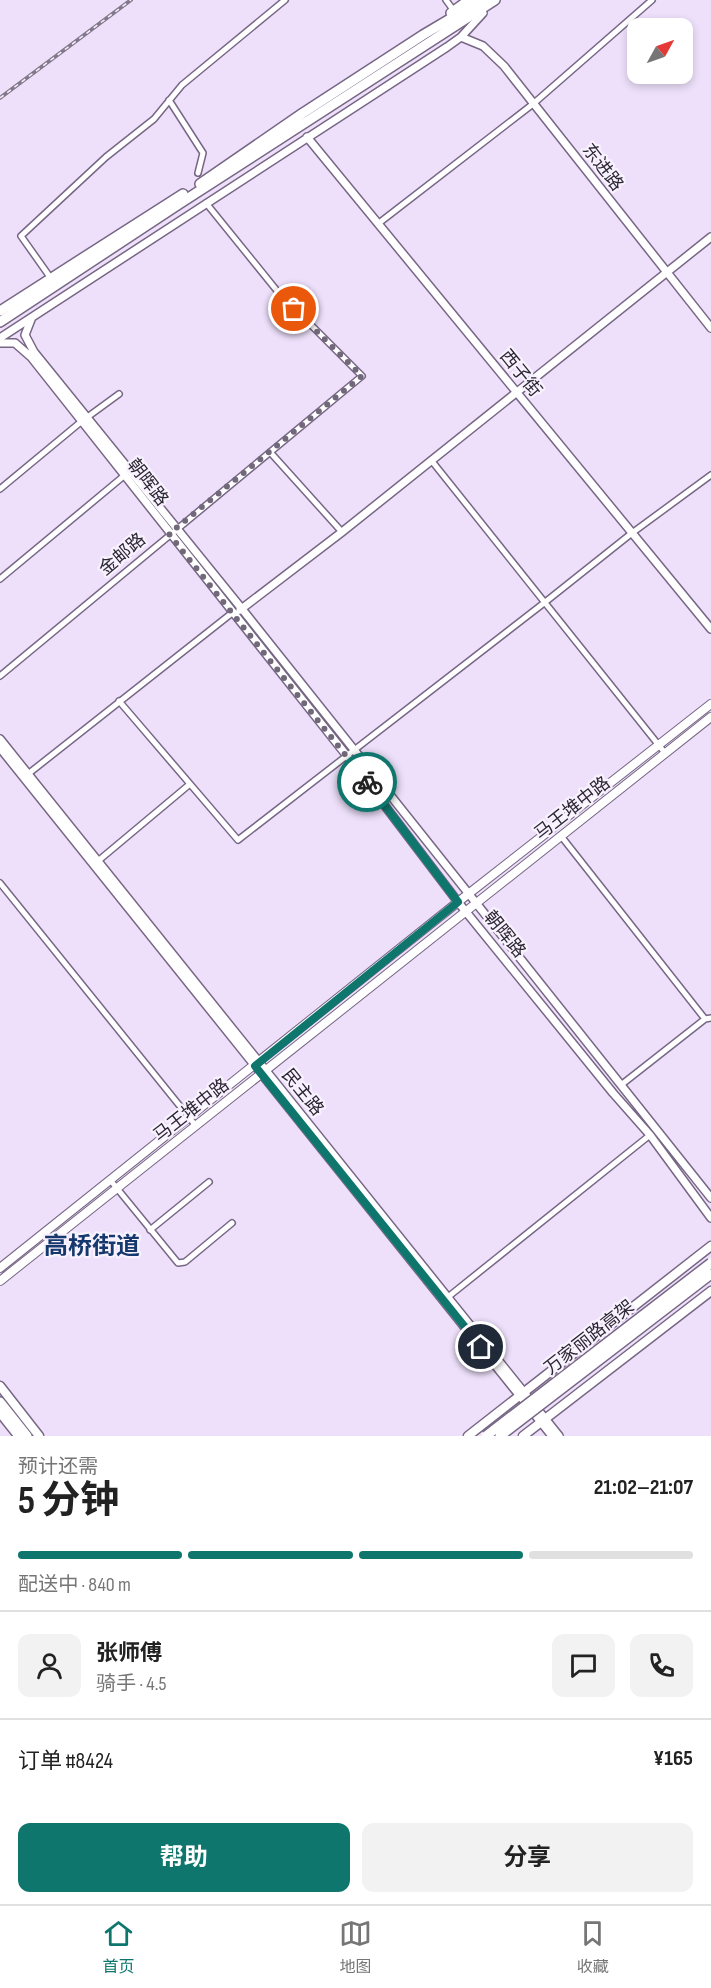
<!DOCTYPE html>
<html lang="zh">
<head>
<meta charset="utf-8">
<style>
  :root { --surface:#fff; --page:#f2f2f2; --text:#222; --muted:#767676; --line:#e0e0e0; --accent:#0f766e }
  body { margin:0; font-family:"Sofia Sans Condensed","Noto Sans SC",sans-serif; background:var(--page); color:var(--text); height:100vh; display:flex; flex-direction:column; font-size:22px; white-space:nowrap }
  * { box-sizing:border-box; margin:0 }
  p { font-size:20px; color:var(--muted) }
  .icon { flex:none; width:33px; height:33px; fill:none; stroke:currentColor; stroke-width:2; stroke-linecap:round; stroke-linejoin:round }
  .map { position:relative; height:1436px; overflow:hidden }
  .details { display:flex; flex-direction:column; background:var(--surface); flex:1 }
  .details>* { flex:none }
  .needle { width:39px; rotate:50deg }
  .buttons { position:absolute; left:627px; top:18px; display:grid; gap:12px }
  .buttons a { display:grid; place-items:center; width:66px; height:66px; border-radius:12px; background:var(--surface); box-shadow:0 3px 9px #0003; font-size:30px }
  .pin { position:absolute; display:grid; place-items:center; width:51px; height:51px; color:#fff; margin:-26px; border:3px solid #fff; border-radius:50%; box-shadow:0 2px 6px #0007 }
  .courier { position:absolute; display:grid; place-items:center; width:60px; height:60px; margin:-30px; border:4px solid #0f766e; border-radius:50%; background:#fff; color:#222; box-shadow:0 2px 8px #0007 }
  .head em { font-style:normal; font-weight:700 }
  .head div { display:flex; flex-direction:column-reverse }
  .head { display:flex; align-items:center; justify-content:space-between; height:102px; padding:0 18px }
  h1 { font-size:39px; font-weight:700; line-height:45px }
  .bar { display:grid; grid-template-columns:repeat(4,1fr); gap:9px 6px; align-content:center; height:72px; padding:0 18px }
  .bar i { height:8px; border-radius:4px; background:var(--line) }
  .bar .on { background:var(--accent) }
  .bar p { grid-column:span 4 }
  .line { display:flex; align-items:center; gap:15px; padding:0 18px; border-top:2px solid var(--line) }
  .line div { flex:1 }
  .round { display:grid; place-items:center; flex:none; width:63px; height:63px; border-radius:12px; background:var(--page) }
  .primary-button { display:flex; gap:12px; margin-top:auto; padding:12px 18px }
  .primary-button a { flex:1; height:69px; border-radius:12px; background:var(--accent); color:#fff; font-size:24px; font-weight:700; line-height:69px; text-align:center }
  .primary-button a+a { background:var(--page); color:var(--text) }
  .tabs { display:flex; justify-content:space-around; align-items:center; height:84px; border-top:2px solid var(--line); background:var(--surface); font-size:16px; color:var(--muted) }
  .tabs a { display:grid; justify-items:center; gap:3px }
  .tabs .on { color:var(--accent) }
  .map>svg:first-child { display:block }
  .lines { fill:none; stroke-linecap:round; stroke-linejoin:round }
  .minor-casing { stroke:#776785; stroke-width:8 }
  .tertiary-casing { stroke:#776785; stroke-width:10 }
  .secondary-casing { stroke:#776785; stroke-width:10 }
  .primary-casing { stroke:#776785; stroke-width:11 }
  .trunk-casing { stroke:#776785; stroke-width:12 }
  .minor { stroke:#fff; stroke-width:5 }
  .tertiary { stroke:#fff; stroke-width:7 }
  .secondary { stroke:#fff; stroke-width:8 }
  .primary { stroke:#fff; stroke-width:8 }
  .trunk { stroke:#fff; stroke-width:9 }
  .rail-casing { stroke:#83798c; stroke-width:4 }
  .rail { stroke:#f8f1fe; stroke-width:1.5; stroke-dasharray:4.5; stroke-linecap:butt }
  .trunk-bridge-casing { stroke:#776785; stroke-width:12; stroke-linecap:butt }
  .trunk-bridge { stroke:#fff; stroke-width:9 }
  .done { stroke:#716879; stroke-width:6; stroke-dasharray:0 10.8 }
  .route { stroke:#0f766e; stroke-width:8 }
  .labels { text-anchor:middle; stroke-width:4.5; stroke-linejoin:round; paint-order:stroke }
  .street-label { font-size:18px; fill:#2d2733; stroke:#f8f1fe }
  .district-label { font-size:24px; font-weight:bold; fill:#16396d; stroke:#f8f1fe }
</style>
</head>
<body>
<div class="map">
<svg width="711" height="1436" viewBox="0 0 711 1436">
  <rect width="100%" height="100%" fill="#eee0fb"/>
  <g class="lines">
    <defs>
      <path id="minor" d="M446,0L454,11
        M169,100L203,153L198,173
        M379,223L533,104L652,0
        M50,277L21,236L106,157L154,119L182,85L285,0
        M270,452L342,532
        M431,460L665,753
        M0,489L82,421L119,394
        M0,579L125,475
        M0,676L362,376L278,292L206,203
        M119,701L238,840L544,603L632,533L711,475
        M28,774L232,613
        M561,836L705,1019
        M98,861L190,784
        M0,883L196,1126
        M621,1085L705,1019L711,1018
        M111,1181L178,1263L185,1262L232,1223
        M150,1230L209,1182
        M448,1297L650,1135"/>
      <path id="tertiary" d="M461,37L483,46L504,66L711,328
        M307,137L711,629
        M32,317L25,335L34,352L242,609L711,1198
        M0,338L447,47L461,37L483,13
        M0,343H15L31,357L347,756L458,902L613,1093L650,1135L711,1218
        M240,610L342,532L711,237
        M0,739L559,1436
        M0,748L552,1436"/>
      <path id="secondary" d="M0,1268L458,902L711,704
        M0,1281L711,717"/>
      <path id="primary" d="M0,1386L39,1436
        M468,1436L711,1246
        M523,1436L711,1291"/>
      <path id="trunk" d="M451,13L469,0
        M200,184L303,113L423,35L482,0
        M0,311L183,194
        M0,322L179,204L495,0
        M0,1402L27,1436
        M0,1412L19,1436"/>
    </defs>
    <!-- minor casing -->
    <use href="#minor" class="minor-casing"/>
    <!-- tertiary casing -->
    <use href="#tertiary" class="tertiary-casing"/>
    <!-- secondary casing -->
    <use href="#secondary" class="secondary-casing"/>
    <!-- primary casing -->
    <use href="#primary" class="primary-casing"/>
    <!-- trunk casing -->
    <use href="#trunk" class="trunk-casing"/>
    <!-- minor -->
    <use href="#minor" class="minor"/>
    <!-- tertiary -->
    <use href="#tertiary" class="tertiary"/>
    <!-- secondary -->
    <use href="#secondary" class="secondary"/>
    <!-- primary -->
    <use href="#primary" class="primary"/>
    <!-- trunk -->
    <use href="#trunk" class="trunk"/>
    <defs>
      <path id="rail" d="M0,98L131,0"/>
    </defs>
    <!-- rail casing -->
    <use href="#rail" class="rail-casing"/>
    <!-- rail -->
    <use href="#rail" class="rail"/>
    <defs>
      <path id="trunk-bridge" d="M486,1436L711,1263
        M500,1436L711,1274"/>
    </defs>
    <!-- trunk-bridge casing -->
    <use href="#trunk-bridge" class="trunk-bridge-casing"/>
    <!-- trunk-bridge -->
    <use href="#trunk-bridge" class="trunk-bridge"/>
  </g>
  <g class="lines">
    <!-- done -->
    <path class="done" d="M294,309L362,376L169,534L367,782"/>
    <!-- route -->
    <path class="route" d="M367,782L458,902L255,1066L481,1347"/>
  </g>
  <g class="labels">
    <!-- street labels -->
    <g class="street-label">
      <text transform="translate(603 167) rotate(52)" y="6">东进路</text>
      <text transform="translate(521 373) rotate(51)" y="6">西子街</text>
      <text transform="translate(148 482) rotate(52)" y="6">朝晖路</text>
      <text transform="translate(122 554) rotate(-40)" y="6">金邮路</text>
      <text transform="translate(572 808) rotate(-38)" y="6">马王堆中路</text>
      <text transform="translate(505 934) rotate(51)" y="6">朝晖路</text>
      <text transform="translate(303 1092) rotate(51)" y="6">民主路</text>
      <text transform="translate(191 1110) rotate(-38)" y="6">马王堆中路</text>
      <text transform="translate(589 1337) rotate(-38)" y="6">万家丽路高架</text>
    </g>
    <!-- district labels -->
    <g class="district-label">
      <text x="92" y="1254">高桥街道</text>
    </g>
  </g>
</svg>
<div class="buttons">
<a><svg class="needle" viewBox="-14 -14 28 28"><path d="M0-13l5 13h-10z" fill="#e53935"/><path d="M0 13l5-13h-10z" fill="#767676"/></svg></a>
</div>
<div class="pin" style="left:294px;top:309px;background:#ea580c"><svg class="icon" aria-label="bag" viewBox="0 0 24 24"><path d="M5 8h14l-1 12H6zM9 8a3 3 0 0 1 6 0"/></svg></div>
<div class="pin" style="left:481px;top:1347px;background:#1f2937"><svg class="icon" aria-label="home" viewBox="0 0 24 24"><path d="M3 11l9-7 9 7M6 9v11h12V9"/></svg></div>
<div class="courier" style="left:367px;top:782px"><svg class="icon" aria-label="bike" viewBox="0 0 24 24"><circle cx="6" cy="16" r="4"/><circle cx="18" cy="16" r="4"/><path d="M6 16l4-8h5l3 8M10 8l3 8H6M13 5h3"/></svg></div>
</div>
<section class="details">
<div class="head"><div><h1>5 分钟</h1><p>预计还需</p></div><em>21:02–21:07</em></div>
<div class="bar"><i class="on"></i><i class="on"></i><i class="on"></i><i></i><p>配送中 · 840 m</p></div>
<div class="line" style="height:108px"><a class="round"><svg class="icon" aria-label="person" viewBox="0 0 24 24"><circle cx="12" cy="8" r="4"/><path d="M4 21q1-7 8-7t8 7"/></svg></a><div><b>张师傅</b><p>骑手 · 4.5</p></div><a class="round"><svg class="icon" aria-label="chat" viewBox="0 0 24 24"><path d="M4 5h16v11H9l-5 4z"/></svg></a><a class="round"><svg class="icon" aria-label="phone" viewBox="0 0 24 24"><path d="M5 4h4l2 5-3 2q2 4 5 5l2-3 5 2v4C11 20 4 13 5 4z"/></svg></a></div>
<div class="line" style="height:78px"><div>订单 #8424</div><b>¥165</b></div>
<div class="primary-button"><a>帮助</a><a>分享</a></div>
</section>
<nav class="tabs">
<a class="on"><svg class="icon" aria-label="home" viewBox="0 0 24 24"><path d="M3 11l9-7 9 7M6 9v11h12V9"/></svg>首页</a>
<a><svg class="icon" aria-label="map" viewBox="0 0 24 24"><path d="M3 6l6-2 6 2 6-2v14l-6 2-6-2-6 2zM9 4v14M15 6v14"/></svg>地图</a>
<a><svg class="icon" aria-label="saved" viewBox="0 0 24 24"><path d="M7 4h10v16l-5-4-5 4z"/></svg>收藏</a>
</nav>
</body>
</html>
